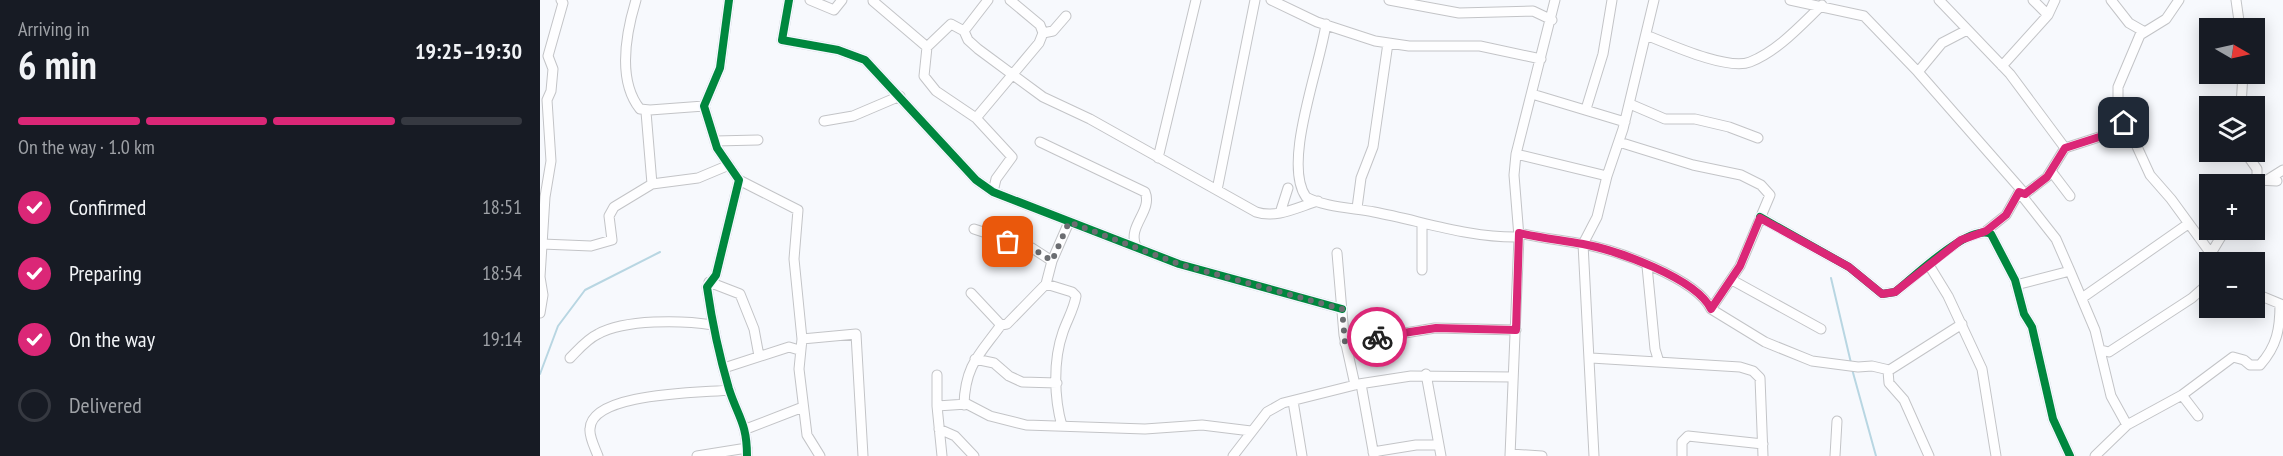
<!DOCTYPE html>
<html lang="en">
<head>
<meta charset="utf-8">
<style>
  :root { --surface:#171b24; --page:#20242c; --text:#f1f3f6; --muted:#9ea1a6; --line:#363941; --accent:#db2777 }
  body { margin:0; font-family:"PT Sans Narrow",sans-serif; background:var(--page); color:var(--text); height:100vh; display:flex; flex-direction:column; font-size:22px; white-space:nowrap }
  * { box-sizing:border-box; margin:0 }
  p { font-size:20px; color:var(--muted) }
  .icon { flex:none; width:33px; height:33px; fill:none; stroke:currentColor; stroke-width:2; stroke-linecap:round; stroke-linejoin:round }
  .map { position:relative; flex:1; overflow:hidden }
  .drawer { display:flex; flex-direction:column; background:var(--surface); width:540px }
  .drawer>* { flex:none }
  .needle { width:39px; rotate:99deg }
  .fabs { position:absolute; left:1659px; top:18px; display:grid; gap:12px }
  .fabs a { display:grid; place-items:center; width:66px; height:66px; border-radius:0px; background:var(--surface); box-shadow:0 3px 15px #0003; font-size:30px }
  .pin { position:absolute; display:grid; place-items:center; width:51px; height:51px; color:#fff; margin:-26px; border-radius:12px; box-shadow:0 3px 9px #0006 }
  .courier { position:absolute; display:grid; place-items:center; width:60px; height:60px; margin:-30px; border:4px solid #db2777; border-radius:50%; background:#fff; color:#222; box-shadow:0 2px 8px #0007 }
  .summary em { font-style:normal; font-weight:800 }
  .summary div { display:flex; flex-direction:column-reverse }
  .summary { display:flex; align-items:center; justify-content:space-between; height:102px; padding:0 18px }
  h1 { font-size:39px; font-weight:800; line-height:45px }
  .bar { display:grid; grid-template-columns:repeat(4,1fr); gap:9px 6px; align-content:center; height:72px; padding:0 18px }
  .bar i { height:8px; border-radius:4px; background:var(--line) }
  .bar .current { background:var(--accent) }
  .bar p { grid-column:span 4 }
  ol { padding:0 18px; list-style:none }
  li { display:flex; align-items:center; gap:18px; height:66px }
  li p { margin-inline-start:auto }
  li .icon { padding:6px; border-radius:50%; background:var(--accent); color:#fff; stroke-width:4 }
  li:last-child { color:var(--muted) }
  li i { width:33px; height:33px; border:3px solid var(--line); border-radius:50% }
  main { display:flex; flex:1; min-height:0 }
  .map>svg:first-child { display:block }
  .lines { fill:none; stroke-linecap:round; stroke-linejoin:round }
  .stream { stroke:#b8d6e2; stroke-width:2 }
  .minor-casing { stroke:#c3c4c7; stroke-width:11 }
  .minor { stroke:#fefeff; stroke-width:9 }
  .cycleway-casing { stroke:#f5f8ff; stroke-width:11 }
  .cycleway { stroke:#00873e; stroke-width:8 }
  .done { stroke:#6b6d71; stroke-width:6; stroke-dasharray:0 10.8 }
  .route { stroke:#db2777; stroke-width:8 }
</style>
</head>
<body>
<main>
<section class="drawer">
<div class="summary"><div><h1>6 min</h1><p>Arriving in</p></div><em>19:25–19:30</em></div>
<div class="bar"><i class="current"></i><i class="current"></i><i class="current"></i><i></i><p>On the way · 1.0 km</p></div>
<ol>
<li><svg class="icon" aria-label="check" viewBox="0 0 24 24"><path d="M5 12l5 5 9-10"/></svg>Confirmed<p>18:51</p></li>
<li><svg class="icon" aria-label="check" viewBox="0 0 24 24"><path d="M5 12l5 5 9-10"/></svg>Preparing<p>18:54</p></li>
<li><svg class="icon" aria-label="check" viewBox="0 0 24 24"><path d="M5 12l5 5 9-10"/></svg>On the way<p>19:14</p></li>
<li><i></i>Delivered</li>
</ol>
</section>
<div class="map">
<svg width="1743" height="456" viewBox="0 0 1743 456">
  <rect width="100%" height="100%" fill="#f7f9fd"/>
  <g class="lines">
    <!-- stream -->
    <path class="stream" d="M1291,278L1311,363
      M1312,369L1336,456
      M0,374L18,326L45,290L120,252"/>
    <defs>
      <path id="minor" d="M96,0C86,33 77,80 100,109L110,110
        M189,0L180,68L164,106L177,148L199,180L176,275L167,287C172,322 179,355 189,389C198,417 207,423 207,456
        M249,0L242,40L298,50L325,60L436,180L453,192L639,264L802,309
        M270,0L294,10L302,0
        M448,0L424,31L428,40L438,49L503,97L550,119L716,212C736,219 758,207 778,201
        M731,0L777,22L835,41L869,46H940L1001,59
        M849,0L919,13L993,11L1012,20
        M1250,0L1324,16L1378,72L1485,194
        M1399,0L1470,74L1525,148
        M1493,0L1508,15
        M1571,0L1589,23L1603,31
        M1639,0L1626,19L1600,35L1578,87V105L1610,175L1631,199L1677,262
        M1696,0L1700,28
        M333,1L387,47
        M786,24C780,67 742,163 766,197C784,207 813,208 834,212C882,221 929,238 979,237
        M424,31L411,24L387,47L384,76L396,91L436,118
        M503,33L513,31L526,16
        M1106,35C1129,44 1188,71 1210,62C1238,51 1261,25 1282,5
        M1462,66L1508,15L1515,0
        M1378,72L1402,43L1427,30
        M992,94L1085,122
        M1090,104L1125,119H1155L1189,127L1218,138
        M1701,106L1703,74
        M1046,109L1063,54L1072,0
        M284,121L313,116L360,96
        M175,141L218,140
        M500,142L605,192C613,211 587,226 596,246
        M1079,142L1153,165L1201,175L1221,185L1230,195L1200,266L1171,309
        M1705,152L1717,169V180
        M976,154L1067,176
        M618,158L656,0
        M1511,171L1530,196
        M199,180L258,210L254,259L262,339L259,369L267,435L280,456
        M1668,180L1673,184
        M1727,180L1743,170
        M112,184L106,112L110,110L164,106
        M1704,184L1717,180L1737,181
        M677,190L715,0
        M453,192L456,179L472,157L436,118L499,43L503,33L500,25L470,0
        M1479,192L1516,239L1530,271L1555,330L1571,396L1587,425
        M817,208L821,178L833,147L848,43
        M740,213L748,188
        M1220,217L1309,267L1342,294L1355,292C1373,278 1429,223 1451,234L1475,280L1484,314L1492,327L1513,419L1530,456
        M882,225V270
        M434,229L492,248L512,261
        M1446,231L1466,215L1479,192L1485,194L1507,177L1525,148L1587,128
        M979,233C1000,238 1021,240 1043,244C1076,250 1156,278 1171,309L1225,342L1272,361L1318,367L1332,366L1349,370
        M2,244L51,246L72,240L69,216L74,207L112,184L158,178L189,165
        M797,253L804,335L815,385
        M1670,255L1685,230
        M1389,265L1408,296L1442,369L1456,456
        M1107,266L1115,349L1119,362
        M1192,280L1281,329
        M169,282L200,294L214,329L219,356
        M506,284L532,292L536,296C534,309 527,320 523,332C513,360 514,398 522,426
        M1476,285L1530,271
        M431,293L461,325
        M1714,293L1743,305
        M1542,298L1648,224
        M0,313L3,295L0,277L5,197L11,161L7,100L11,91L13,69L8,56L23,3L21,0
        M262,339L316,334L323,456
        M805,343L895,328L976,330
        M1561,350L1569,352L1652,298L1670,282
        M30,358C38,350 47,339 58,334C85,319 142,320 173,325
        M1051,358L1200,367L1213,371L1220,378L1223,456
        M435,359L454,363L469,376L482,382L517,383
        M184,368L249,347L259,350
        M886,374L901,456
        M397,375V406L402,456
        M821,384L834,456
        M1642,395L1658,416
        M753,401L762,456
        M424,405C425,365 440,354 461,325L467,324L506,284L512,261L529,222
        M397,406L427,404L450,416L486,425L605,429L662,425L711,431
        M206,429L263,407
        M399,429L415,436L434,456
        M833,452L876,445H898
        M970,454L1002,456
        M58,456C55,448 49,437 50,429C51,392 162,393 190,390
        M157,456L207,448
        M693,456L727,412L743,403L819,384L871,376L973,377
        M970,456L979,237L974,175L976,154L1015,0
        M1054,456L1043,244L1057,217L1067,176L1083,129L1114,0
        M1142,456V442L1148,436L1223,444
        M1295,456L1297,421
        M1389,456L1364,400L1349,383L1348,371L1422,324
        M1555,456L1587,425L1642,395L1693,357L1704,360L1710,365H1720C1737,346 1740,329 1740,304"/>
    </defs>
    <!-- minor casing -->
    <use href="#minor" class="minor-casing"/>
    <!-- minor -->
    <use href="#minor" class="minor"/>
    <defs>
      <path id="cycleway" d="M189,0L180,68L164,106L177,148L199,180L176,275L167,287C172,322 179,355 189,389C198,417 207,423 207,456
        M249,0L242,40L298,50L325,60L436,180L453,192L639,264L802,309
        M1220,217L1309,267L1342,294L1355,292C1373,278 1429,223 1451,234L1475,280L1484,314L1492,327L1513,419L1530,456"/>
    </defs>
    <!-- cycleway casing -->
    <use href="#cycleway" class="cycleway-casing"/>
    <!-- cycleway -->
    <use href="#cycleway" class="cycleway"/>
  </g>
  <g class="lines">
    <!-- done -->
    <path class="done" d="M468,242L492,248L512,261L529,222L639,264L802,309L805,343L837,337"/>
    <!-- route -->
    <path class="route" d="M837,337L896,328L976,330L979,233C1000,238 1021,240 1043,244C1076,250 1156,278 1171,309L1200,266L1220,218L1309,267L1342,294L1355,292L1421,240L1446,231L1466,215L1479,192L1485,194L1507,177L1525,148L1587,128L1584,123"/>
  </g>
</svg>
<div class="fabs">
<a><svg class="needle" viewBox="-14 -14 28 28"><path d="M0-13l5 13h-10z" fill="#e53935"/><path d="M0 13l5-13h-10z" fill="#9ea1a6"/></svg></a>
<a><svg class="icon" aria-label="layers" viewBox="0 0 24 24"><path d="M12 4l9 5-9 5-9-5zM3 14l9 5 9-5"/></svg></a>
<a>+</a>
<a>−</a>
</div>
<div class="pin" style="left:468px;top:242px;background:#ea580c"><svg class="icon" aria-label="bag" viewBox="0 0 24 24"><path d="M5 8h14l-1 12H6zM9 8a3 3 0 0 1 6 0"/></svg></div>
<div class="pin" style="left:1584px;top:123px;background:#1f2937"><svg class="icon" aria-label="home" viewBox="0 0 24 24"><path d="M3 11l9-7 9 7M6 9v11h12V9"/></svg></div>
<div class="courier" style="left:837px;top:337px"><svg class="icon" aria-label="bike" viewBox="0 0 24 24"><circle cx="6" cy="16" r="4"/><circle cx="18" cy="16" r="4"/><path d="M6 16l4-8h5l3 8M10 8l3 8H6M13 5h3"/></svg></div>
</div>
</main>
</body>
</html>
